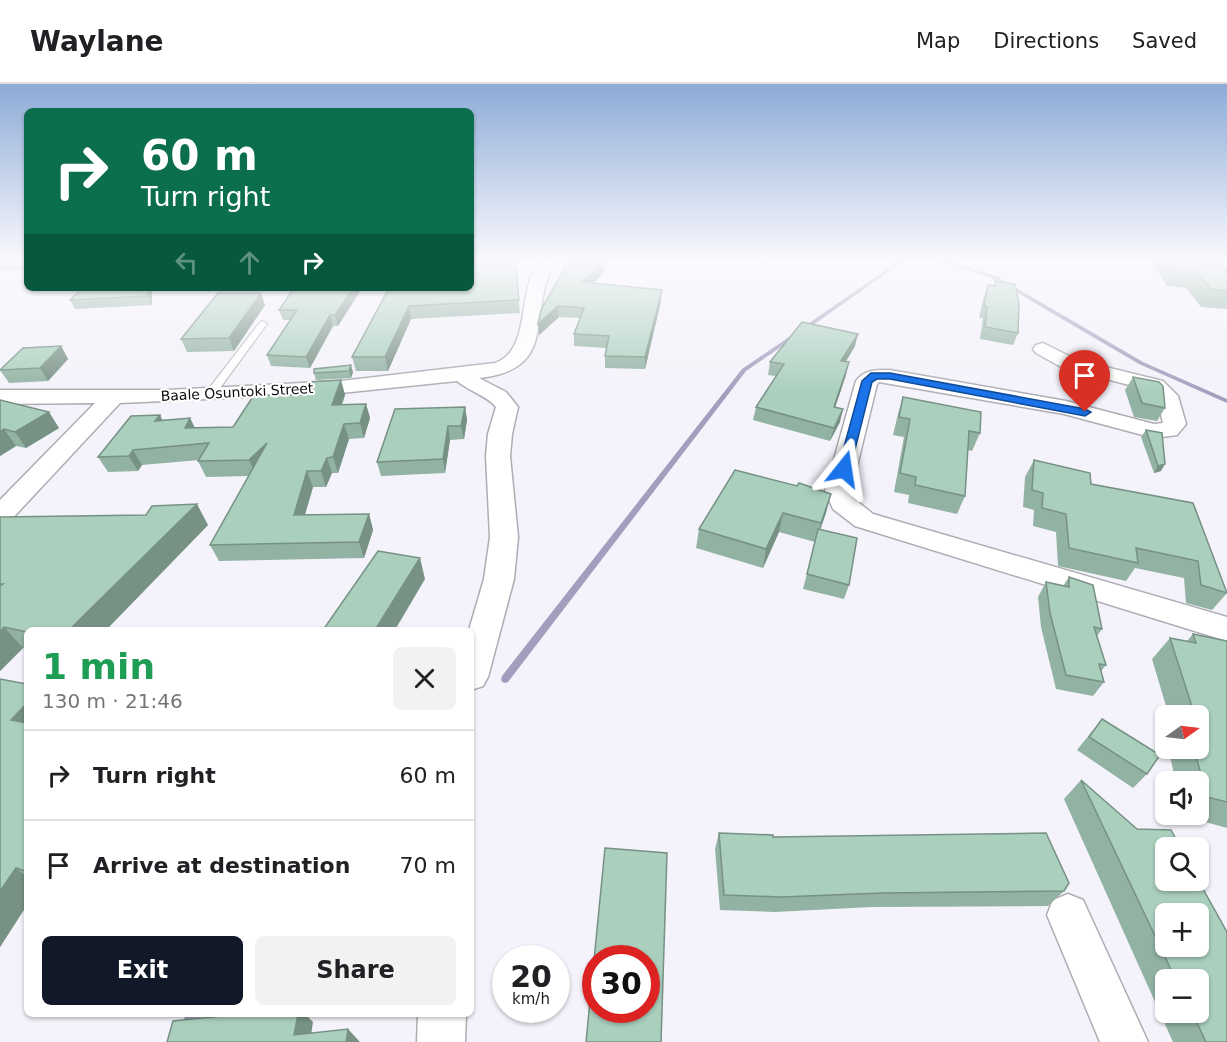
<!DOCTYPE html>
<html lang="en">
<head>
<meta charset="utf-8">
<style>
	body { margin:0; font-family:"DejaVu Sans",sans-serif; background:#f2f2f2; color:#202124; height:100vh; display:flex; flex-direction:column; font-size:22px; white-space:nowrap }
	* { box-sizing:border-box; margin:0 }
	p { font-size:20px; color:#757577 }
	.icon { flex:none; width:33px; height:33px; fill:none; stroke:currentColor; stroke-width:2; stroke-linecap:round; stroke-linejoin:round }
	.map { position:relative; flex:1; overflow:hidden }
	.sheet { position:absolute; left:24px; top:543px; width:450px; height:390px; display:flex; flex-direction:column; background:#fff; border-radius:9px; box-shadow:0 2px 4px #0004 }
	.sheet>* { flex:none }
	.hud { position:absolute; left:24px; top:24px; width:450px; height:183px; border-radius:9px; box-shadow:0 2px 4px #0004; background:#0b6e4f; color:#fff; overflow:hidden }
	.needle { width:39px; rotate:76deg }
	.controls { position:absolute; left:1155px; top:621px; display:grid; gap:12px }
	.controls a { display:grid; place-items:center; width:54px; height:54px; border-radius:9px; background:#fff; box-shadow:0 2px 4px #0004; font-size:30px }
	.speed { position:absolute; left:492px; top:861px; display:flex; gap:12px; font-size:30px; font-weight:700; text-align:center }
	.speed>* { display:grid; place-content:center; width:78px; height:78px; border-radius:50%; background:#fff; box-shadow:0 2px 4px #0004; line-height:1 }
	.speed small { font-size:15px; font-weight:400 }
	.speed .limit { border:9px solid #d22; background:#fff; color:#111 }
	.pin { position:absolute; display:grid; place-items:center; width:51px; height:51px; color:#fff; margin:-62px -26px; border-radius:50% 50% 50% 0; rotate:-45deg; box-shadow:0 0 6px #0007 }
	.pin .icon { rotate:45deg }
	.me { position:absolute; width:66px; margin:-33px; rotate:15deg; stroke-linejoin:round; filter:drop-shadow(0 0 4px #0008) }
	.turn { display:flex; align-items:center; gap:21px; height:126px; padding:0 18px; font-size:27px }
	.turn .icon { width:78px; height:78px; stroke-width:2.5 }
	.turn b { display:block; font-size:42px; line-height:51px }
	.lanes { display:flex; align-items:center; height:57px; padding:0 18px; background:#0003; justify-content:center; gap:30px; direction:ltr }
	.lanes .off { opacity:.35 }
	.round { display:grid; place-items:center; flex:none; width:63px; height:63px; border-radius:9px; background:#f2f2f2 }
	.summary { display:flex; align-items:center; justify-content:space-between; height:102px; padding:0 18px }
	h1 { font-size:36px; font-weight:700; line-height:45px; color:#1e9e55 }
	.primary-button { display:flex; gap:12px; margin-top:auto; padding:12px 18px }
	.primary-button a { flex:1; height:69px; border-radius:9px; background:#111827; color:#fff; font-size:24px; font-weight:700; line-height:69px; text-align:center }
	.primary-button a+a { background:#f2f2f2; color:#202124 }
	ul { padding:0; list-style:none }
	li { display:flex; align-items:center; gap:18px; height:90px; padding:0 18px; border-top:2px solid #e0e0e0 }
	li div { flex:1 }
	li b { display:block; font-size:22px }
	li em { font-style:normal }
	header { display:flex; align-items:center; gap:36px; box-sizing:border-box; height:84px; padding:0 30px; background:#fff; border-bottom:2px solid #e0e0e0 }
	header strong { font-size:28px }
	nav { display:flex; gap:33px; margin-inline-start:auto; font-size:21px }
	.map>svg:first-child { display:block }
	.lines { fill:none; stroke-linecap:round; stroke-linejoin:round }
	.stream { fill:#a49dbd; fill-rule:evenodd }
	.service-casing { stroke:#aeadb4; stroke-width:2 }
	.minor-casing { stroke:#aeadb4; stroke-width:3 }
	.service { fill:#fff; fill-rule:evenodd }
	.minor { fill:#fff; fill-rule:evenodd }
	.wall { fill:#92b2a3; fill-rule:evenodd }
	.shaded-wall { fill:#779184 }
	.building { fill:#aacfbd; stroke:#779184; stroke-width:1.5; fill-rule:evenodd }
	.route { fill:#1a73e8; stroke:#114b97; stroke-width:1.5 }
	.labels { text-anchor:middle; stroke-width:4.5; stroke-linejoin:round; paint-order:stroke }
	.far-street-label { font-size:14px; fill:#0c0c0e; stroke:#fff }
</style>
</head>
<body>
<header>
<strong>Waylane</strong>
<nav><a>Map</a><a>Directions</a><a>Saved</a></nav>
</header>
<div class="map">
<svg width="1227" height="958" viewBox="0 0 1227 958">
	<rect width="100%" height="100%" fill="#f4f2fa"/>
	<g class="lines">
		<g class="stream">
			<path d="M900,176H905L806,246H802V244Z"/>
			<path d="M935,176H942L996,192L1143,278L1227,315V319L1139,280L992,194Z"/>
			<path d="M792,251L797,252L746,287L508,598L505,599L502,598L501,595L502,592L742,285Z"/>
			<path d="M187,930H201C198,937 193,944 186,947L182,945L180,941Z"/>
		</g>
		<defs>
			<path id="service" d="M263,237L267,240L215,311H207V307L260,238Z"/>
			<g id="minor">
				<path d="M540,176H556C525,228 562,285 479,294L506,308L518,323L512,350L510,372L518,453L514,495L488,593L483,602L471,606V546H469L484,495L490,453L486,372L488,350L496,323C489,313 469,307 457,297L341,309L120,319L9,438L0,441V416L95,319L0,320V306H167L341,297L495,279C524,269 521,228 528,203C530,193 534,185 540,176Z"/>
				<path d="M1043,259L1077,276L1163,297L1178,312L1186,340L1177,351L1154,354L1064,330L879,298L877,300L851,407L854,415L873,430L1227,533V557L855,442L833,425L825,407L856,297C865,285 877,286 890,286L1066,317L1154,340L1163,339L1157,314L1149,306L1063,284L1036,269L1033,265L1036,261Z"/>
				<path d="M1068,810L1083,816L1148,958H1100L1047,831L1053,816Z"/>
				<path d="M418,930H466L465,958H417Z"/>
			</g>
		</defs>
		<use href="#service" class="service-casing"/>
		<use href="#minor" class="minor-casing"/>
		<use href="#service" class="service"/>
		<use href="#minor" class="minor"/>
	</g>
	<g class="wall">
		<path d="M0,176H27V186L0,187Z"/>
		<path d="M515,176L520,229L411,235L388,287H356L352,273L389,204Z"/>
		<path d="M1152,176H1218L1227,186V225L1201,223L1186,204L1167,202L1151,178Z"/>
		<path d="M604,188L593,199L661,217L645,285L605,284V272L607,264L574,262V250L580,234L559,233L539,251L541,226Z"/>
		<path d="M995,197L1018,249L1013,261L980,255L983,234H979L984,212L988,201L993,202Z"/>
		<path d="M294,204H362L338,242H333L310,284L271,282L267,271L290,236H283L279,226Z"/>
		<path d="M152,206V221L75,225L70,216Z"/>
		<path d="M265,221L234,267L187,268L181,255Z"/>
		<path d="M61,262L68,275L48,297L9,299L0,286Z"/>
		<path d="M855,262L846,278V291L835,323L840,338L830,357L753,336L756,323L776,292L768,291L770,278Z"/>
		<path d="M314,285L353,288L351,294L316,296L314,289Z"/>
		<path d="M1133,293L1165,324L1157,337L1134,333L1125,306Z"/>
		<path d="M341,296L345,311L342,321L366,320L370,334L364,354L349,355L338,389H332L326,403H313L305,431L369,430L373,446L364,474L219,477L210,461L249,392L206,393L198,377L199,376L142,381L138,387L108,388L98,373L160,331L162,336L190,334L195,344L233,343Z"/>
		<path d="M903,313L980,349L972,367L968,366L965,412L957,430L908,419L909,411L894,408L904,353L893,351L898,330Z"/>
		<path d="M0,316L59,344L26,364L16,362L0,372Z"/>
		<path d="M465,323L467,336L464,355L450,356L445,389L381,392L377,378Z"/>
		<path d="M1146,346L1161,387L1154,389L1141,353Z"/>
		<path d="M1034,376L1091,400L1193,419L1227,509L1212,526L1186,519L1184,494L1135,484L1126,497L1058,482L1056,448L1033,442L1034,426L1023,423L1025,393Z"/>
		<path d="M735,386L826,429L820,445L849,501L844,515L803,505L815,458L779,448L763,484L696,464L699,445Z"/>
		<path d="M0,433L208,441L106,546H27V565L23,564L0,587Z"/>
		<path d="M1069,493L1102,545L1097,552L1106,581L1101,587L1104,598L1093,612L1056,605L1041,543L1038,513L1046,498L1063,502Z"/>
		<path d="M1193,550L1227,557V744L1184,732V730H1198V698H1176L1168,664H1198V632H1169L1152,575L1170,554L1187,557Z"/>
		<path d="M0,595L27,600V821L0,863Z"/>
		<path d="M1102,635L1147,690L1133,704L1077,666Z"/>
		<path d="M1081,696L1137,745L1171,746L1181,764H1166V796H1198L1227,848V958H1173L1064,715ZM1166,830H1198V862H1166ZM1166,896H1198V928H1166Z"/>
		<path d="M719,749L773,753L1064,807L1048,822L872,823L775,828L720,826L715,765Z"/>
	</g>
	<g class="shaded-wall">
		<path d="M604,178V188L583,209V198Z"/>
		<path d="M148,204H151L152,206V221L148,212Z"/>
		<path d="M353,204H362L338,242L335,231Z"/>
		<path d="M662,206L661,217L645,285V273Z"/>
		<path d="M261,209L265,221L234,267L229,254Z"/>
		<path d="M409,222L411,235L388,287L385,273Z"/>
		<path d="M558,222L559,233L539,251L538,240Z"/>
		<path d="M330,231L333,242L310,284L306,273Z"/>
		<path d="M858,250L855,262L838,289L841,277Z"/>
		<path d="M61,262L68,275L48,297L40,284Z"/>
		<path d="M849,278L846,291L831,336L834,323Z"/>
		<path d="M351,281L353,288L351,294L349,287Z"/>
		<path d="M341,296L345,311L336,336L332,321Z"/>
		<path d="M366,320L370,334L364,354L360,339Z"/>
		<path d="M465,323L467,336L464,355L461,342Z"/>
		<path d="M843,325L840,338L830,357L834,344Z"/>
		<path d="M49,328L59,344L26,364L15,348Z"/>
		<path d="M160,331L167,346L155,337Z"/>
		<path d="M190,334L197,349L185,344Z"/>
		<path d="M344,340L349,355L338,389L333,373Z"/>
		<path d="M448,342L450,356L445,389L443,375Z"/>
		<path d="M4,345L16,362L0,372V348Z"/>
		<path d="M267,359L256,391L249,376Z"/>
		<path d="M133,366L142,381L138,387L129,372Z"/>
		<path d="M327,374L332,389L326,403L321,387Z"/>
		<path d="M1165,380L1161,387L1154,389L1158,382Z"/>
		<path d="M307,387L313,403L300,447L294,431Z"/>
		<path d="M831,410L826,429L816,458L821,439Z"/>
		<path d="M197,420L208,441L106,546H69Z"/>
		<path d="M783,429L779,448L763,484L766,465Z"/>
		<path d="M369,430L373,446L364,474L359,458Z"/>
		<path d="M420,474L425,495L395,546H375Z"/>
		<path d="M4,543L23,564L0,587V548Z"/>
		<path d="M27,619V651L11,636Z"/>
		<path d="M16,784L27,793V821L0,863V807Z"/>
		<path d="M298,930H305L313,938L310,958L294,951Z"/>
		<path d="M348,945L360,958H346Z"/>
	</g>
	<g class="building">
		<path d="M471,176H515L519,216L409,222L385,273H352L389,204H471Z"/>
		<path d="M569,176H596L604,178L583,198L662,206L645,273L605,272L609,252L574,250L584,224L558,222L538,240L541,226Z"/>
		<path d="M1170,176H1218L1227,186V207L1211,205L1196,187L1177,185Z"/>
		<path d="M995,197L1015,200L1019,220L1018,249L985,243L987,223L984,222L988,201L996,202Z"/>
		<path d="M82,204H148V212L70,216Z"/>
		<path d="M294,204H353L335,231H330L306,273L267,271L297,226H279Z"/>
		<path d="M218,209H261L229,254L181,255Z"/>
		<path d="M802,238L858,250L841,277L849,278L834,323L843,325L834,344L756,323L784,280L770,278Z"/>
		<path d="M61,262L40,284L0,286L23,264Z"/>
		<path d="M351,281L349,287L314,289V285Z"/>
		<path d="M1133,293L1159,298L1163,302L1165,324L1142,319Z"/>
		<path d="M341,296L332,321L366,320L360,339L344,340L333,373L327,374L321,387H307L294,431L369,430L359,458L210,461L267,359L249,376L198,377L209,359L133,366L129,372L98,373L131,332L160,331L155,337L190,334L185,344L233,343L254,311H306L308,298Z"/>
		<path d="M903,313L981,328L980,349L969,347L965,412L915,401L916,393L900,389L910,335L899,333Z"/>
		<path d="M0,316L49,328L15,348L4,345L0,348Z"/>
		<path d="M465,323L461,342H448L443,375L377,378L395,325Z"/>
		<path d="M1146,346L1162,349L1165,380L1158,382Z"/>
		<path d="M1034,376L1090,389L1091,400L1193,419L1227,509L1201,501L1198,477L1136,464L1138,479L1069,464L1066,430L1042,424L1043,409L1032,406Z"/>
		<path d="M735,386L797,402L799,399L831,410L821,439L783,429L766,465L699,445Z"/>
		<path d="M197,420L69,546H27V548L4,543L0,548V502L3,500H0V433L146,431L152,422Z"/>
		<path d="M818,445L857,454L849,501L807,490Z"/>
		<path d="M378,467L420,474L375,546H323Z"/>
		<path d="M1069,493L1093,501L1102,545L1094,543L1106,581L1099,580L1104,598L1066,591L1050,529L1046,498L1069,503Z"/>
		<path d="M1193,550L1227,557V718L1207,713L1194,664H1198V632H1195L1170,554L1196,559Z"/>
		<path d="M0,595L27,600V619L11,636L27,639V785L25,787L16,784L0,807Z"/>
		<path d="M1102,635L1160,671L1147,690L1089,653Z"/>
		<path d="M1081,696L1137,745L1171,746L1181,764H1166V796H1198L1227,848V958H1206L1192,928H1198V896H1176ZM1166,830H1198V862H1166Z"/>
		<path d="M719,749L773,751V753L1046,749L1069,799L1064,807L882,809L781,813L724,811Z"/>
		<path d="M605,764L667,769L661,958H586ZM596,874H646V926H596Z"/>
		<path d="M241,930H298L294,951L348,945L346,958H167L173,937Z"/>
	</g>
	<linearGradient id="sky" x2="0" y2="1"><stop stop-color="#8dabd7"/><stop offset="0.57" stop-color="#faf9fd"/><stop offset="1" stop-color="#faf9fd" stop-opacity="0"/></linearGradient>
	<rect width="1227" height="310" fill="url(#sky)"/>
	<path class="route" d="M871,289H890L1085,325L1091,328L1085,332L890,295H877L872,298L850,385L844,389L839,388L838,385L862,297Z"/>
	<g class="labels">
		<g class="far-street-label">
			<text transform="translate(237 308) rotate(-3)" y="5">Baale Osuntoki Street</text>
		</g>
	</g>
</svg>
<div class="controls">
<a><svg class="needle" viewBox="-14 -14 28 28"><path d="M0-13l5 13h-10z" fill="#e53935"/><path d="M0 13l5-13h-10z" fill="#757577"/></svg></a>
<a><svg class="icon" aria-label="sound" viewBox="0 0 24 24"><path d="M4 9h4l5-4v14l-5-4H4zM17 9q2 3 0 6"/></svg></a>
<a><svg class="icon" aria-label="search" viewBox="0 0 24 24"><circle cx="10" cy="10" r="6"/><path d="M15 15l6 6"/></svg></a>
<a>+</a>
<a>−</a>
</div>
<div class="speed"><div>20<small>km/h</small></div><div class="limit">30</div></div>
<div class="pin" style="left:1085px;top:328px;background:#d93025"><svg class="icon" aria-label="arrive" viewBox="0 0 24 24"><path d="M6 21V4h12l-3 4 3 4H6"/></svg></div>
<svg class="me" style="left:844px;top:385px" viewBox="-20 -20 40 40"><path d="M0-17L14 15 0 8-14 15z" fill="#1a73e8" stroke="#fff" stroke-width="4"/></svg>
<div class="hud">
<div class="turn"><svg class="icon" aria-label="right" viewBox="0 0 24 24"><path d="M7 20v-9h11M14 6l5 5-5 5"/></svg><div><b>60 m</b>Turn right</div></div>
<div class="lanes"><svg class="icon off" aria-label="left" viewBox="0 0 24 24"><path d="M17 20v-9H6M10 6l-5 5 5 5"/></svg><svg class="icon off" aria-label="ahead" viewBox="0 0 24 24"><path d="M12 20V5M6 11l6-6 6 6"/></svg><svg class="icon" aria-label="right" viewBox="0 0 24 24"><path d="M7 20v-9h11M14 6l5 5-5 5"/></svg></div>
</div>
<section class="sheet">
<div class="summary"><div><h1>1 min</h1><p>130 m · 21:46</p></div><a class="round"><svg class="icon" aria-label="close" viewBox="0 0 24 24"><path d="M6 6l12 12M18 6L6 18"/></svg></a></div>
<ul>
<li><svg class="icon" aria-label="right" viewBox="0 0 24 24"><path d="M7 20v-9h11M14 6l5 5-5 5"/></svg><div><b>Turn right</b></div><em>60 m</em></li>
<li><svg class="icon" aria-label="arrive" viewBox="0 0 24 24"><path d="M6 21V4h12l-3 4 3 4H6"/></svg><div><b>Arrive at destination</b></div><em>70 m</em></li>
</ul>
<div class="primary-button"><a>Exit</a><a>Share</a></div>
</section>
</div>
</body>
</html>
